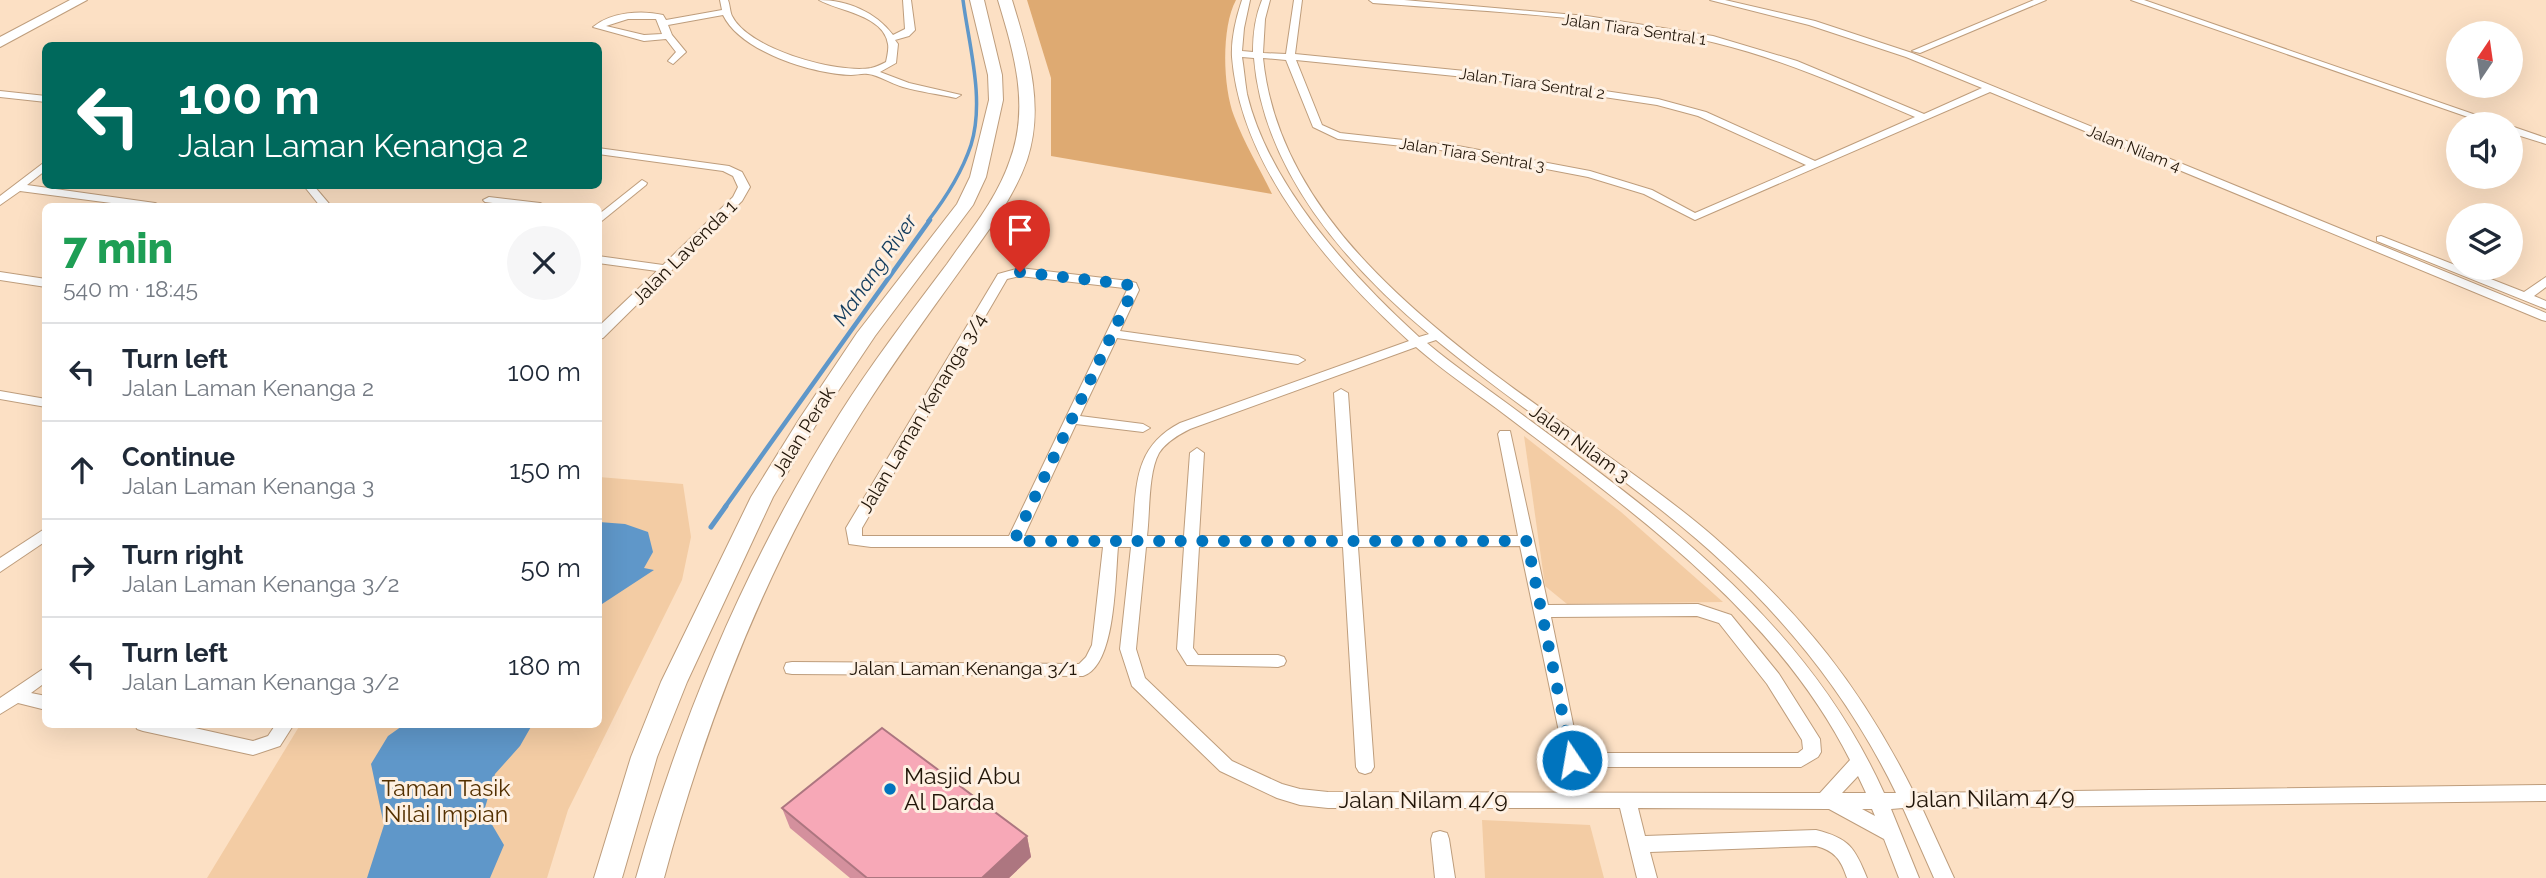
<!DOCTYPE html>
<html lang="en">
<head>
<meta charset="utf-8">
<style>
	body { margin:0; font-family:Raleway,sans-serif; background:#f6f6f7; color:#1f2937; height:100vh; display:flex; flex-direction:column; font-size:26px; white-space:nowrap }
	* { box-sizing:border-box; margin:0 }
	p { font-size:23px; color:#747a83 }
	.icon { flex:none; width:38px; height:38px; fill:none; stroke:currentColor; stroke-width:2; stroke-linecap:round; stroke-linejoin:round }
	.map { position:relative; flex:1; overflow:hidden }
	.drawer { position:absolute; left:42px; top:203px; width:560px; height:525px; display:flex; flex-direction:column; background:#fff; border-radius:10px; box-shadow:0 7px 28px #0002 }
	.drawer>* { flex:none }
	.banner { position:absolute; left:42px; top:42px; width:560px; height:147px; border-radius:10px; box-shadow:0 7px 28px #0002; background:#00695c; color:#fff; overflow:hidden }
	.needle { width:46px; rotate:13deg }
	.buttons { position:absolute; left:2446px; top:21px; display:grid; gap:14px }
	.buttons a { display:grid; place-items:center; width:77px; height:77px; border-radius:50%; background:#fff; box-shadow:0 7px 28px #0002; font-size:35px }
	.pin { position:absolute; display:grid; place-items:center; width:60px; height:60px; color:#fff; margin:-72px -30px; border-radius:50% 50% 50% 0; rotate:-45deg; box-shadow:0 0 7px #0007 }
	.pin .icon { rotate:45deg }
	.me { position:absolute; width:77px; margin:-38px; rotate:348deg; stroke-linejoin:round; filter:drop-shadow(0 0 5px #0008) }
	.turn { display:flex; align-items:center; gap:24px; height:147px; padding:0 21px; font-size:32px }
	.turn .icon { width:91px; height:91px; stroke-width:2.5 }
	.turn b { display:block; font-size:49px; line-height:60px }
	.round { display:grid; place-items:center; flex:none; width:74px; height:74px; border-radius:37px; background:#f6f6f7 }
	.head { display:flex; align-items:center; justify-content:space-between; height:119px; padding:0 21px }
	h1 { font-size:42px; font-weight:800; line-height:52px; color:#1e9e55 }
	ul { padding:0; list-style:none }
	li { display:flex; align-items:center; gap:21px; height:98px; padding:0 21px; border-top:2px solid #e0e1e3 }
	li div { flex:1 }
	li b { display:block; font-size:26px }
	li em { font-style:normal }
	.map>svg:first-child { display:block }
	.green { fill:#f3cca4 }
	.forest { fill:#deaa72 }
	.water { fill:#5f97c9 }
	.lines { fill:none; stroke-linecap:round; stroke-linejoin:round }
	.stream-far2 { stroke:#5f97c9; stroke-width:3.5 }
	.stream-far1 { stroke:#5f97c9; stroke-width:4.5 }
	.stream { stroke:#5f97c9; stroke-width:5 }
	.street-casing { stroke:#be9d7c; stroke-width:2 }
	.secondary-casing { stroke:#be9d7c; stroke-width:2 }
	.street { fill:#fff; fill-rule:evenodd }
	.secondary { fill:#fff; fill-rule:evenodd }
	.wall { fill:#d4909d }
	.shaded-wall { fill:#ad7680 }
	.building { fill:#f7a8b7; stroke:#ad7680; stroke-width:2 }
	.route { stroke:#0074be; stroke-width:12; stroke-dasharray:0 21.6 }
	.poi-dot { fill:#0074be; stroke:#fef0e2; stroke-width:2.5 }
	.labels { text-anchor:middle; stroke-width:6; stroke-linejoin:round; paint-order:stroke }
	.far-street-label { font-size:16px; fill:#221609; stroke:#fef0e2 }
	.street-label { font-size:19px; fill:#221609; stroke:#fef0e2 }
	.water-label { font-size:21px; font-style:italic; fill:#113b5d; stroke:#fef0e2 }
	.near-poi-label { font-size:23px; fill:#221609; stroke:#fef0e2; text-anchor:start }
	.near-park-label { font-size:23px; fill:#533001; stroke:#fef0e2 }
	.near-street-label { font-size:23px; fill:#221609; stroke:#fef0e2 }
</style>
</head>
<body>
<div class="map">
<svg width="2546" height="878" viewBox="0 0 2546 878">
	<rect width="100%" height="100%" fill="#fce0c4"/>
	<g class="green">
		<path d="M1524,436L1621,512L1723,602L1567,604L1545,586Z"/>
		<path d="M599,477L683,484L691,537L682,580L568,810L547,878H207L300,725L598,724Z"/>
		<path d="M1482,820L1590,825L1604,878H1485Z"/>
	</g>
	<path class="forest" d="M1027,0H1236C1221,28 1223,87 1234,116C1244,143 1260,169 1272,194L1051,156V78Z"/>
	<g class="water">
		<path d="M599,522L625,524L648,532L653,552L644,568L654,570L599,606Z"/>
		<path d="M405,724L532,725L520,746L495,774L484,811L504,845L490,878H367L384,825L371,764L388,736Z"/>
	</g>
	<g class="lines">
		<path class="stream-far2" d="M928,221C945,199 962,172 971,145C985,100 969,46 963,0"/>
		<path class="stream-far1" d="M725,507L930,220"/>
		<path class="stream" d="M711,527L726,506"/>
		<defs>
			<g id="street">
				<path d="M720,0H728C730,5 730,12 732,16C748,49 837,74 871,68C876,67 882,64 886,62C887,57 889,49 888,44C884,15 838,11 819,0C847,0 876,12 893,35L905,29L903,0H911L915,30L909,36L895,40L898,44L896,63L880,72L909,83L961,95L956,98C938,94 920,92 903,87C891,84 879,75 868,74C862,73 857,75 851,75C813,74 741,52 723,15L668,25L672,35L686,52L673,64L668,61L676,52L666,39L644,41L593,27C611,12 642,10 663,15L666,20L722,10ZM628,19H656L662,34L644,35L606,26Z"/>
				<path d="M1242,0H1250L1244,28L1242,51L1253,52C1253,34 1255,17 1262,0H1270L1265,19L1263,53L1286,54L1294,0H1302L1295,54L1485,73L1658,99L1706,112L1815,161L1915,117C1850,89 1785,60 1716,43C1605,15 1487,12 1373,3L1369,0H1404L1587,16L1713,36L1797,61L1924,114L1982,88L1906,57L1809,25L1710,0H1725L1815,21L1912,53L2546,313V321L2542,320L1990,92L1695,220L1644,194L1588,177L1458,152L1338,139L1313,127L1286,60L1263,58C1285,279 1564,407 1714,537C1803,615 1861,687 1914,793L2546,785V801L1922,808L1954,878H1934L1903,808L1891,809L1919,878H1899L1884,839L1829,809L1638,808L1645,836L1816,830C1849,838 1855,848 1867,878H1847C1841,860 1835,851 1816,846L1650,852L1657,878H1637L1620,808H1328L1300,805L1277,798L1220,771L1132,686L1120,649L1131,547H1118C1115,578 1116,666 1083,676L792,674L786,673L784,668L786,663L792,662L1079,664L1086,657L1092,645L1103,547H871L849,544L846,528L998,274L1020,268L1129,281L1136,283L1139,290L1120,331L1298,356L1305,360L1298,364L1117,338L1080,416L1143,424L1150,428L1143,432L1076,424L1024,536H1132C1137,488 1132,448 1180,423L1409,341C1330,269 1241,168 1232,57C1231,39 1236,18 1242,0ZM1242,57L1254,58C1263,170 1346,265 1429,334L1419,337C1352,276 1269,186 1247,94C1245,82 1244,69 1242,57ZM1296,60L1485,79L1657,105L1698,116L1806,165L1695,213L1652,190L1590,171L1458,146L1340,133L1322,125ZM1020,276L1124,288L1127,290L1009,536H862V528L1007,279ZM1436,340C1510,401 1590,453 1665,513C1763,591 1841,680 1896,793H1884C1806,620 1660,517 1512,407C1484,386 1454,366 1427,343ZM1416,347C1441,369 1469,388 1496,408C1627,508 1774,609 1850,760L1820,793L1328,792L1300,789L1282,784L1232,761L1145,678L1136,649L1146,547H1184L1177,649L1187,665L1278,667L1284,665L1286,661L1284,657L1278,655H1198L1193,648L1199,547H1343L1356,767L1359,772L1365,774L1371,772L1374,767L1358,547L1520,546L1566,765L1572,767H1801L1818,757L1821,752L1820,739L1779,674L1731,615L1698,604L1548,605L1510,431H1500L1498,434L1518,536H1358L1348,393L1341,389L1334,393L1343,536H1199L1204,453L1197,448L1190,453L1184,536H1147C1150,513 1148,473 1159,453C1166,442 1178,435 1190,429ZM1697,616L1719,623L1767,684L1802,740L1803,749L1798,753H1579L1551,617ZM1858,776L1866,793H1842ZM1862,809H1872L1875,816Z"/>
				<path d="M2034,0H2046L1920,53L1912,51Z"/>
				<path d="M2131,0H2144L2502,124H2488Z"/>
				<path d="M0,91L46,96V102L0,97Z"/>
				<path d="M2511,126L2546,138V144L2511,133Z"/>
				<path d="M598,148L729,166L742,172L750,187L742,201L603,338L598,339V327L657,271L598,263V256L663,265L733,197L738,187L733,176L723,171L598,154Z"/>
				<path d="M46,161V170L27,185L155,203L161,206H134L20,191L0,205V196Z"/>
				<path d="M642,180L647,183L646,185L598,224V215Z"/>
				<path d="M304,186H314L331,206H320Z"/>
				<path d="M489,197L540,203L546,206H516L485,202L483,200Z"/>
				<path d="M2381,236L2524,292L2546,277V287L2534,296L2546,301V309L2377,241V237Z"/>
				<path d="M0,272L46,279V287L0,280Z"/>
				<path d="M0,391L46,399V407L0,399Z"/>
				<path d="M46,528V541L0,572V558Z"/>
				<path d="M46,667V682L31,693L46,696V710L18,703L0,714V698Z"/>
				<path d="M135,724H177L253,741L268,736L276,724H294L280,746L253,755L143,731L137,729Z"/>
				<path d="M1440,831L1447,833L1449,839L1455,878H1435L1431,839L1433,833Z"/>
			</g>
			<g id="secondary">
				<path d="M70,0H87L0,47V37Z"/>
				<path d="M970,0H984L1002,75L1003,100L986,177L973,205L875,336L820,418L773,497L687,682L657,757L622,878H594L631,757L661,682L751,497L800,418L857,333L957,204L970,177L989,100L988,75Z"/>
				<path d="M998,0H1012C1028,53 1045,105 1027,160C1013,200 985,235 961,269C927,316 893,363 862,412C770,556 708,714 664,878H636C682,714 748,559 839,415C872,363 910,313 947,264C970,231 997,199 1010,160C1030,106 1014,53 998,0Z"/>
			</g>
		</defs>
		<use href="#street" class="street-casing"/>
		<use href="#secondary" class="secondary-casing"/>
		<use href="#street" class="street"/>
		<use href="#secondary" class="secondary"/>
	</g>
	<path class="wall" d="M782,808L1027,836L1031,857L1009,878H850L790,828Z"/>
	<path class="shaded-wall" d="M1027,836L1031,857L1009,878H982Z"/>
	<path class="building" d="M882,728L1027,836L982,878H867L782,808Z"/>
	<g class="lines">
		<path class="route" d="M1020,272L1125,284L1132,286L1133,290L1014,541H1527L1572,760"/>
	</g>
	<circle class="poi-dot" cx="890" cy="789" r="7"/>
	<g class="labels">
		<g class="far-street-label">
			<text transform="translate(1634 29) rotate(8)" y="6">Jalan Tiara Sentral 1</text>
			<text transform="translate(1532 83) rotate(8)" y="6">Jalan Tiara Sentral 2</text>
			<text transform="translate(2134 148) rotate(22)" y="6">Jalan Nilam 4</text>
			<text transform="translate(1472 154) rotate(9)" y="6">Jalan Tiara Sentral 3</text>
		</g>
		<g class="street-label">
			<text transform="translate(684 252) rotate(-45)" y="7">Jalan Lavenda 1</text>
			<text transform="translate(922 413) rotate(-59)" y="7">Jalan Laman Kenanga 3/4</text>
			<text transform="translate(803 431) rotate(-58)" y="7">Jalan Perak</text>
			<text transform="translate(1580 443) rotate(36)" y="7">Jalan Nilam 3</text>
			<text x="963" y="675">Jalan Laman Kenanga 3/1</text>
		</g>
		<g class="water-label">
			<text transform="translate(875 270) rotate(-55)" y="7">Mahang River</text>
		</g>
		<g class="near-poi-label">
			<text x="904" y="784">Masjid Abu<tspan x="904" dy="26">Al Darda</tspan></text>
		</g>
		<g class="near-park-label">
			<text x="446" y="796">Taman Tasik<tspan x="446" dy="26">Nilai Impian</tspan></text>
		</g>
		<g class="near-street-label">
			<text transform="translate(1990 798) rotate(-1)" y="8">Jalan Nilam 4/9</text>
			<text x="1423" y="808">Jalan Nilam 4/9</text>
		</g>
	</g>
</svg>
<div class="buttons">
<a><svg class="needle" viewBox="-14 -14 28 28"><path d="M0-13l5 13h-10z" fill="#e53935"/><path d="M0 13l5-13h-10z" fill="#747a83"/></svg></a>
<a><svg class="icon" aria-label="sound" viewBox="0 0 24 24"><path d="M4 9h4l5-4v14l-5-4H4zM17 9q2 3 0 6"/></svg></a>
<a><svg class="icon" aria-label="layers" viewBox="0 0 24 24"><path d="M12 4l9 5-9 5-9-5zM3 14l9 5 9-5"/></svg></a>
</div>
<div class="pin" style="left:1020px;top:272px;background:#d93025"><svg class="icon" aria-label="arrive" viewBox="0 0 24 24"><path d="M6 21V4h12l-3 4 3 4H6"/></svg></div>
<svg class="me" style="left:1572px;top:760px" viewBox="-20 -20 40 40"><circle r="17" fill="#0074be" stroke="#fff" stroke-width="3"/><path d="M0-11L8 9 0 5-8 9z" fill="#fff"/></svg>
<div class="banner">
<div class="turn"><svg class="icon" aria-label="left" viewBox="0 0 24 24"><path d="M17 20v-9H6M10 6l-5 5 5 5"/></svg><div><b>100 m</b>Jalan Laman Kenanga 2</div></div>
</div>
<section class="drawer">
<div class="head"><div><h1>7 min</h1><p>540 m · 18:45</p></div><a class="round"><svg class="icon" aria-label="close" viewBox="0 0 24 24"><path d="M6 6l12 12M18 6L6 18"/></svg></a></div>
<ul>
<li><svg class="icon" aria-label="left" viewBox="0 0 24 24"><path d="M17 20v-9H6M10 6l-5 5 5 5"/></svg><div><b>Turn left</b><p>Jalan Laman Kenanga 2</p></div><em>100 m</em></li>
<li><svg class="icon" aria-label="ahead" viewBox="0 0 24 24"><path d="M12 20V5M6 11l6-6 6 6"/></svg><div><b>Continue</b><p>Jalan Laman Kenanga 3</p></div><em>150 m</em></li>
<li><svg class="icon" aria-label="right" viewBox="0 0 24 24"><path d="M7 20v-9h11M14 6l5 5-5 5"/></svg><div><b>Turn right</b><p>Jalan Laman Kenanga 3/2</p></div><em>50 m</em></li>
<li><svg class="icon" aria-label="left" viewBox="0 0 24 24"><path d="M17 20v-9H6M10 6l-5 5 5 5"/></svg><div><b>Turn left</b><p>Jalan Laman Kenanga 3/2</p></div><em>180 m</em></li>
</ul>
</section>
</div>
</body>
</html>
